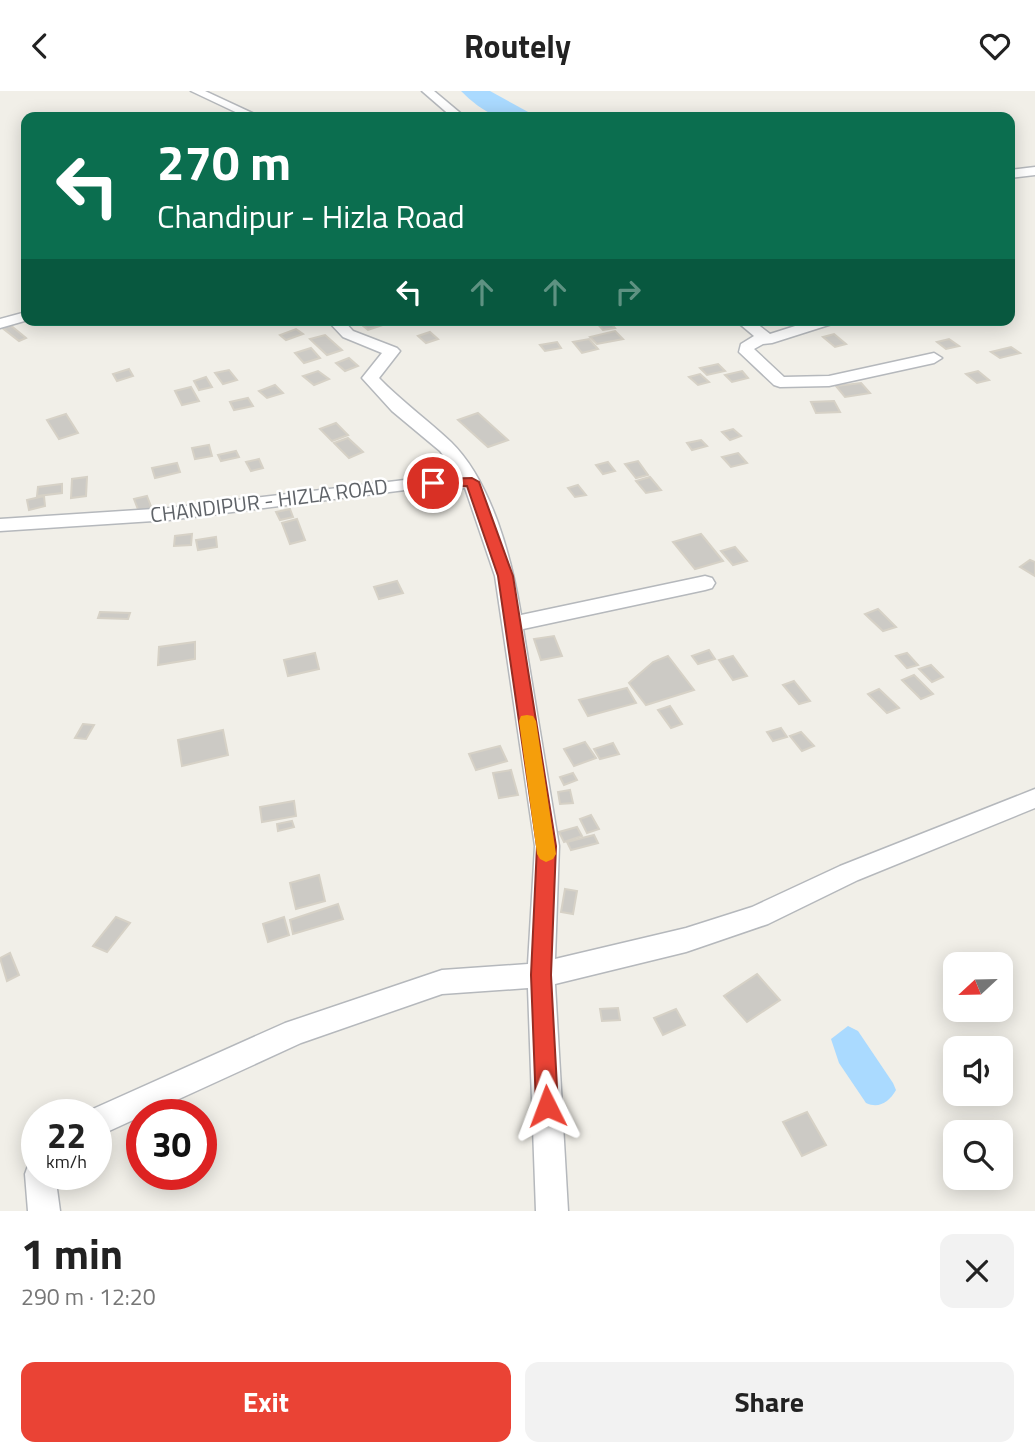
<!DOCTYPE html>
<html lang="en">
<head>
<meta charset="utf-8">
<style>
	body { margin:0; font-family:"Titillium Web",sans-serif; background:#f2f2f2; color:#222; height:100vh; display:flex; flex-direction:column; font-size:26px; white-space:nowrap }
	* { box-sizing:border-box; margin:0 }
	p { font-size:23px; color:#767676 }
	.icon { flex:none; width:38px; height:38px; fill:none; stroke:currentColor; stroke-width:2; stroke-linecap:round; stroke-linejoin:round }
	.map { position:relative; height:1120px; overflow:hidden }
	.details { display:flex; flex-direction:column; background:#fff; flex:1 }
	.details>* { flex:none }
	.guide { position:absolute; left:21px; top:21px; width:994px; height:214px; border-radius:14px; box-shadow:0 4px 18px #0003; background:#0b6e4f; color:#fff; overflow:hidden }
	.needle { width:46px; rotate:248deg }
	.fabs { position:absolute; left:943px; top:861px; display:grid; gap:14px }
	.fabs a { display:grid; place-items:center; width:70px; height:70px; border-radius:14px; background:#fff; box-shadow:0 4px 18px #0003; font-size:35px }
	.speed { position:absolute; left:21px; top:1008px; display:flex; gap:14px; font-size:35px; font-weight:700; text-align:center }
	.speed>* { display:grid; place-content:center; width:91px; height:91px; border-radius:50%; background:#fff; box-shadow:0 4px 18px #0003; line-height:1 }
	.speed small { font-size:18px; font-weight:400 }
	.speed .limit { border:10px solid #d22; background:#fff; color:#111 }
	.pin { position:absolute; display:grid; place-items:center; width:60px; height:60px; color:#fff; margin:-30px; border:4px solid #fff; border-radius:50%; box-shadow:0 2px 7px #0007 }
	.me { position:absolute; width:77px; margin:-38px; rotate:357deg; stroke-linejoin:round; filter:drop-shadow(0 0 5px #0008) }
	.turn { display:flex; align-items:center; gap:24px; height:147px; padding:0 21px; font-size:32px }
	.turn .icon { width:91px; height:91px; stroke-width:2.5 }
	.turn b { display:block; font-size:49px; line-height:60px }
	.lanes { display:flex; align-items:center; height:66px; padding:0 21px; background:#0003; justify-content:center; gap:35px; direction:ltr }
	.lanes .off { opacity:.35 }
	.round { display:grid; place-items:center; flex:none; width:74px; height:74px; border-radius:14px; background:#f2f2f2 }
	.head { display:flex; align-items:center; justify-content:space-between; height:119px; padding:0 21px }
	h1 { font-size:42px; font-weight:700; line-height:52px }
	.primary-button { display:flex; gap:14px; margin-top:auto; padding:14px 21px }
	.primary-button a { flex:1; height:80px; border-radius:14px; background:#ea4335; color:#fff; font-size:28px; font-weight:700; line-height:80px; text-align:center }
	.primary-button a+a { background:#f2f2f2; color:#222 }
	header { display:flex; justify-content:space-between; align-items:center; height:91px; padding:0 21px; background:#fff; font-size:32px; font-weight:700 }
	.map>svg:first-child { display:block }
	.water { fill:#aadaff }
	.building { fill:#cccac5; stroke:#d6d1c6; stroke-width:2 }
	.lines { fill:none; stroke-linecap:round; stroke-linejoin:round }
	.street-casing { stroke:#b5b8bc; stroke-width:3 }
	.street { fill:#fff; fill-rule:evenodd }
	.route { fill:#ea4335; stroke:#982c22; stroke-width:2 }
	.slow { fill:#f59e0b }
	.labels { text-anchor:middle; stroke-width:5; stroke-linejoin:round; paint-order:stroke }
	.street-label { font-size:21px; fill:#5f6368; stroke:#fff }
</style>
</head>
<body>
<header><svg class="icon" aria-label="back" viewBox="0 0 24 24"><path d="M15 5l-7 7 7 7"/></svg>Routely<svg class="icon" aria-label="heart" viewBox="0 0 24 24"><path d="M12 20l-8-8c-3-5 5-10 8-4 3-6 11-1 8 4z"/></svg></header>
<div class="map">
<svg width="1035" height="1120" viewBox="0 0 1035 1120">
	<rect width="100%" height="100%" fill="#f1efe8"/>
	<g class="water">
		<path d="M461,0H490L530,22C505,38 478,17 461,0Z"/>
		<path d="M848,935L858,940L893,992L896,999C889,1011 879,1018 866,1012L839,972L831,948Z"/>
	</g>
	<g class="building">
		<path d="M356,229H376L383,234L368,239Z"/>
		<path d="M594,229H608L615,237L603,239Z"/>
		<path d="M9,233L26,247L19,250L1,236Z"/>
		<path d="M296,238L303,243L286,249L280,244Z"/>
		<path d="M615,240L623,248L597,253L590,246Z"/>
		<path d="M430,241L438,248L426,252L418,245Z"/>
		<path d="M834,243L846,253L835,256L823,246Z"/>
		<path d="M325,244L342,259L327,264L310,248Z"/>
		<path d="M589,248L598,258L582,262L573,251Z"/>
		<path d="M949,248L959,255L946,258L937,251Z"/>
		<path d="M557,251L561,257L545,260L540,254Z"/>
		<path d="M1011,256L1020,262L1000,267L991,261Z"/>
		<path d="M311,257L320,267L304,272L295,262Z"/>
		<path d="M349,267L358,275L345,280L336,272Z"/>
		<path d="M718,273L725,280L707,284L700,277Z"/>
		<path d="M129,278L133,285L117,290L113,283Z"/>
		<path d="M229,279L237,289L223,293L215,282Z"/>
		<path d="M318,280L329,288L314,294L303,285Z"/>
		<path d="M742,280L748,287L732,291L725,284Z"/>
		<path d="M978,280L989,289L977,292L966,283Z"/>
		<path d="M700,283L709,291L698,294L689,286Z"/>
		<path d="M206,286L212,296L199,299L194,290Z"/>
		<path d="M861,292L870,302L845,306L836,295Z"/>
		<path d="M275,294L283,302L267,307L259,300Z"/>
		<path d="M191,296L199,310L182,314L175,300Z"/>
		<path d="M248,307L253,315L234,319L230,311Z"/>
		<path d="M834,310L840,321L816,322L811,311Z"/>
		<path d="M478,322L508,349L488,356L458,329Z"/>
		<path d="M66,323L78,342L59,348L47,329Z"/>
		<path d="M336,332L348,344L332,350L320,338Z"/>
		<path d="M733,338L741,345L730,349L722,341Z"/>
		<path d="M348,347L363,361L349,367L334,352Z"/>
		<path d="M701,349L707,355L692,359L687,352Z"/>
		<path d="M209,354L212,365L195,368L192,357Z"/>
		<path d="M236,360L239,366L221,370L218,364Z"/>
		<path d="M738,362L747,372L731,376L722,366Z"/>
		<path d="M259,368L263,377L251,380L246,371Z"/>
		<path d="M638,370L648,384L636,387L625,373Z"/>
		<path d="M608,371L615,380L603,383L596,374Z"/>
		<path d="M177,372L180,381L155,387L152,377Z"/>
		<path d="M87,386L86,405L71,407L72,388Z"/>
		<path d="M650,386L661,399L646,402L636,390Z"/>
		<path d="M62,393V402L37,405L38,396Z"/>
		<path d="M578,394L586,404L575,406L568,397Z"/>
		<path d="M44,405L45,415L29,419L27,409Z"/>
		<path d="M147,405L152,418L139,421L134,408Z"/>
		<path d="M290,418L293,426L280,429L276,421Z"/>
		<path d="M297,428L305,449L290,453L282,432Z"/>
		<path d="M192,443L191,454L174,455L175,445Z"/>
		<path d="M701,443L723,470L695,478L673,451Z"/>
		<path d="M216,446L217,456L198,459L196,449Z"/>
		<path d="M735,456L747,470L733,474L721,460Z"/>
		<path d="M1030,469L1035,471V485L1020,476Z"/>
		<path d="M397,490L403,502L379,508L374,496Z"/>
		<path d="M878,518L896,536L883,540L865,523Z"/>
		<path d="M100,521L130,522L128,528L98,527Z"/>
		<path d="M554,545L562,565L541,569L534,548Z"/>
		<path d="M195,551V568L158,574L159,556Z"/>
		<path d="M709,559L715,568L698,573L692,565Z"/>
		<path d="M315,562L319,578L288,585L284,569Z"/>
		<path d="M907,562L918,574L907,577L896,565Z"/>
		<path d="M668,565L694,599L646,614L629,592L653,571Z"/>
		<path d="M733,565L747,585L733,589L719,569Z"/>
		<path d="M931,574L943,586L932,591L919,578Z"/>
		<path d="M914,584L933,603L921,608L902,589Z"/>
		<path d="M794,590L810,610L799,613L783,594Z"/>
		<path d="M627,597L636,612L588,625L579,609Z"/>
		<path d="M879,598L899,617L887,622L868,603Z"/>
		<path d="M670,615L682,633L671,637L658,619Z"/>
		<path d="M83,633L94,634L86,648L75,647Z"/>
		<path d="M781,637L787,646L773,650L767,641Z"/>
		<path d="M223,639L228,664L182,675L178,649Z"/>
		<path d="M801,641L814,655L802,660L790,645Z"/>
		<path d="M585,651L596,667L574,675L564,658Z"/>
		<path d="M613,652L619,663L600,668L594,658Z"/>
		<path d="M500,655L507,670L476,679L469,663Z"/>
		<path d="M511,679L518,704L499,707L493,682Z"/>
		<path d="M573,682L577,689L564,694L560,686Z"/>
		<path d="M570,699L573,712L560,713L558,701Z"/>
		<path d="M294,710L296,725L262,731L260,716Z"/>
		<path d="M591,724L599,738L587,742L580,728Z"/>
		<path d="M292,730L294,736L278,740L277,733Z"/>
		<path d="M577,736L582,745L564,751L559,741Z"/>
		<path d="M594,744L598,752L571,759L567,751Z"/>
		<path d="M319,784L325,810L296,818L290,792Z"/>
		<path d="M565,798L577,800L573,823L561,821Z"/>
		<path d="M338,813L343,828L293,843L290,829Z"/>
		<path d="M116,826L130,832L107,861L93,855Z"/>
		<path d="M284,826L289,844L268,851L263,833Z"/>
		<path d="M10,862L19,884L7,890L0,867Z"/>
		<path d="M757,883L780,909L747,931L724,905Z"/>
		<path d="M618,917L620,929L602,930L600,918Z"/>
		<path d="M676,918L685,934L663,944L654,927Z"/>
		<path d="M807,1021L826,1054L802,1065L783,1031Z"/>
	</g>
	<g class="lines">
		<defs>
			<g id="street">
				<path d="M191,0H205L261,26H246Z"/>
				<path d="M422,0H434L465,26H452Z"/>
				<path d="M1035,76V84L1010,87V79Z"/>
				<path d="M26,221L28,229L0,237V228Z"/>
				<path d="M327,229H343L353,240L397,257L400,260L379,287C401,310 428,329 451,351C492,391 512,469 521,524L705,485L712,487L715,492L712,497L705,499L523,538L559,755L555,868L686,837L752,816L840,775L1035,698V717L858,789L768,833L686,861L555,893L568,1120H536L528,897L442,903L301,952L96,1046V1024H84L86,1021L285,932L442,879L528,873L535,755L495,485L465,397L413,398L169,429L0,440V428L169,417L413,388L459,386L440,360L392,320L362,287L382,262L343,246Z"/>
				<path d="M735,229H752L770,243L814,229H837L835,232L772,252L763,253L754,258L784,286L829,285L934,262L942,267L934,272L829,295L780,296L774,294L739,261L741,253L754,245Z"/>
				<path d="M37,1069V1083H55L60,1120H28L25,1083L29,1072Z"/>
			</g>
		</defs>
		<use href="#street" class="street-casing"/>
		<use href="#street" class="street"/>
	</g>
	<path class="route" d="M472,387L479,391L513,485L556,755L551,884L558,1015L555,1023L547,1026L539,1023L536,1015L531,884L537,755L498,485L467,395L433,396L426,392L433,388Z"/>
	<path class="slow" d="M527,624L533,625L536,630L556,763L553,768L546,771L540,768L537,763L519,630L521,625Z"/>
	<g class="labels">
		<g class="street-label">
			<text transform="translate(269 410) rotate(-7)" y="7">CHANDIPUR - HIZLA ROAD</text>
		</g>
	</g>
</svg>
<div class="fabs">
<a><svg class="needle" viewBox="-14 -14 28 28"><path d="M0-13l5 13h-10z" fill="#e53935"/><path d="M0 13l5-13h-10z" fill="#767676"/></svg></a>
<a><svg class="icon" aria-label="sound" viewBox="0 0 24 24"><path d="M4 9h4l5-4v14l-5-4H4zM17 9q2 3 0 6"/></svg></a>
<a><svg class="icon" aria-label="search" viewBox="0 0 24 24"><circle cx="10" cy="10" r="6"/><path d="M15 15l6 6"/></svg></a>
</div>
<div class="speed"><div>22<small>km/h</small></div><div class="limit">30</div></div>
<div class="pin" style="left:433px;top:392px;background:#d93025"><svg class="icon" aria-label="arrive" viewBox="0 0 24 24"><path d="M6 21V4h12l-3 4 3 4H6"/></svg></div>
<svg class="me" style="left:547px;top:1015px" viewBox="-20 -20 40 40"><path d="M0-17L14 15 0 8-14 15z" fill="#ea4335" stroke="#fff" stroke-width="4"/></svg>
<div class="guide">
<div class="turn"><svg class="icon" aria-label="left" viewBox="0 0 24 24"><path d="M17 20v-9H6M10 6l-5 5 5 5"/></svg><div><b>270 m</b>Chandipur - Hizla Road</div></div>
<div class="lanes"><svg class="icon" aria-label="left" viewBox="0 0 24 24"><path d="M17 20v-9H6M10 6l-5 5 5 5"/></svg><svg class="icon off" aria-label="ahead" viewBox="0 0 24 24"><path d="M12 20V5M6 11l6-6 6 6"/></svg><svg class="icon off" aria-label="ahead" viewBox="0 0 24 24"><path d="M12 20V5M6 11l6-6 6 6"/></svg><svg class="icon off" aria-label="right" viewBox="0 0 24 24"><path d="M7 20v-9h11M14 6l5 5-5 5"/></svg></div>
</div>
</div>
<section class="details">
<div class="head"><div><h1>1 min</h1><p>290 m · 12:20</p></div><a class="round"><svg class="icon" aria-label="close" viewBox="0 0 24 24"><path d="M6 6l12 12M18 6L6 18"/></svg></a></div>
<div class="primary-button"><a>Exit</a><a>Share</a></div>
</section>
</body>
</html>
